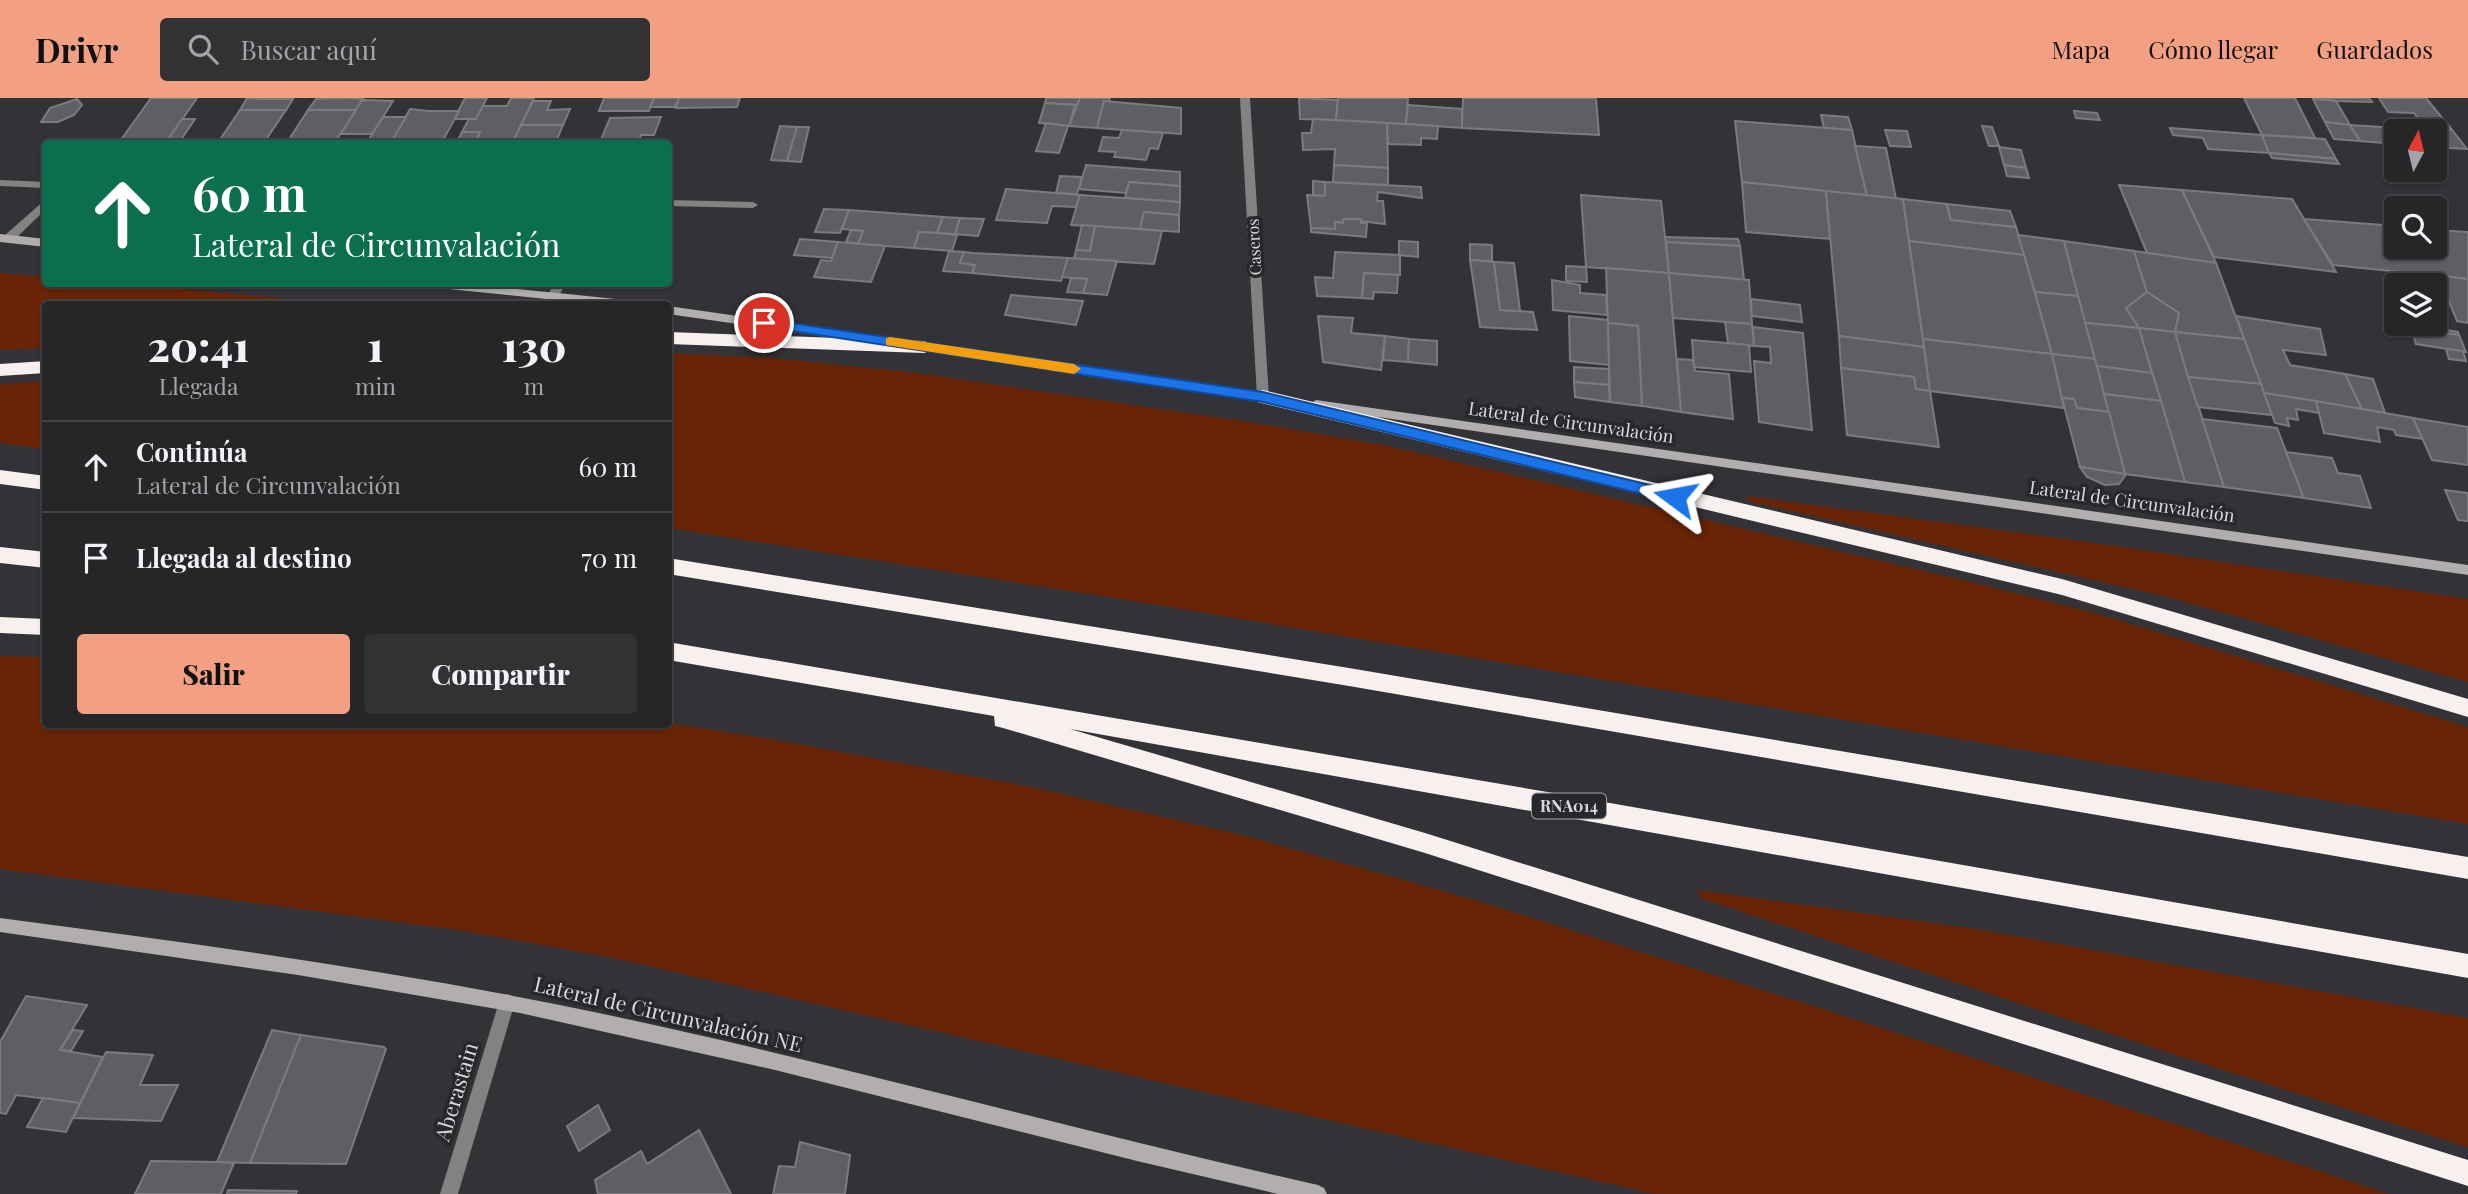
<!DOCTYPE html>
<html lang="es">
<head>
<meta charset="utf-8">
<style>
	body { margin:0; font-family:"Playfair Display",serif; background:#323235; color:#f1f3f6; height:100vh; display:flex; flex-direction:column; font-size:26px; white-space:nowrap }
	* { box-sizing:border-box; margin:0 }
	p { font-size:23px; color:#a4a5a8 }
	.icon { flex:none; width:38px; height:38px; fill:none; stroke:currentColor; stroke-width:2; stroke-linecap:round; stroke-linejoin:round }
	.map { position:relative; flex:1; overflow:hidden }
	.drawer { position:absolute; left:42px; top:203px; width:630px; height:427px; display:flex; flex-direction:column; background:#262629; border-radius:7px; box-shadow:0 2px 5px #0004,0 0 0 2px #424346 }
	.drawer>* { flex:none }
	.top-card { position:absolute; left:42px; top:42px; width:630px; height:147px; border-radius:7px; box-shadow:0 2px 5px #0004,0 0 0 2px #424346; background:#0b6e4f; color:#fff; overflow:hidden }
	.needle { width:46px; rotate:7deg }
	.tools { position:absolute; left:2384px; top:21px; display:grid; gap:14px }
	.tools a { display:grid; place-items:center; width:63px; height:63px; border-radius:7px; background:#262629; box-shadow:0 2px 5px #0004,0 0 0 2px #424346; font-size:35px }
	.pin { position:absolute; display:grid; place-items:center; width:60px; height:60px; color:#fff; margin:-30px; border:4px solid #fff; border-radius:50%; box-shadow:0 2px 7px #0007 }
	.me { position:absolute; width:77px; margin:-38px; rotate:283deg; stroke-linejoin:round; filter:drop-shadow(0 0 5px #0008) }
	.turn { display:flex; align-items:center; gap:24px; height:147px; padding:0 35px; font-size:32px }
	.turn .icon { width:91px; height:91px; stroke-width:2.5 }
	.turn b { display:block; font-size:49px; line-height:60px }
	.eta { display:flex; justify-content:space-evenly; align-items:center; height:119px; text-align:center }
	.eta b { font-size:42px; font-weight:800; line-height:49px }
	.primary-button { display:flex; gap:14px; margin-top:auto; padding:14px 35px }
	.primary-button a { flex:1; height:80px; border-radius:7px; background:#f2a081; color:#111; font-size:28px; font-weight:800; line-height:80px; text-align:center }
	.primary-button a+a { background:#323235; color:#f1f3f6 }
	ul { padding:0; list-style:none }
	li { display:flex; align-items:center; gap:21px; height:91px; padding:0 35px; border-top:2px solid #424346 }
	li div { flex:1 }
	li b { display:block; font-size:26px }
	li em { font-style:normal }
	header { display:flex; align-items:center; gap:42px; box-sizing:border-box; height:98px; padding:0 35px; background:#f2a081; color:#111 }
	header strong { font-size:33px }
	nav { display:flex; gap:38px; margin-inline-start:auto; font-size:24px }
	.search { width:490px; height:63px; background:#323235; display:flex; align-items:center; gap:18px; box-sizing:border-box; padding:0 24px; border-radius:7px; color:#a4a5a8; font-size:26px }
	.map>svg:first-child { display:block }
	.green { fill:#692405 }
	.building { fill:#5e5f64; stroke:#7a7a7f; stroke-width:2 }
	.lines { fill:none; stroke-linecap:round; stroke-linejoin:round }
	.street { fill:#848281; fill-rule:evenodd }
	.secondary { fill:#b2aead; fill-rule:evenodd }
	.highway { fill:#f7f0ee; fill-rule:evenodd }
	.route { fill:#1a73e8; stroke:#114b97; stroke-width:2 }
	.slow { fill:#f59e0b }
	.labels { text-anchor:middle; stroke-width:7; stroke-linejoin:round; paint-order:stroke }
	.far-street-label { font-size:16px; fill:#d8d9db; stroke:#28282c }
	.shield { fill:#28282c; stroke:#a3a4a6; stroke-width:2 }
	.shield-label { font-size:16px; font-weight:bold; fill:#d8d9db }
	.street-label { font-size:18px; fill:#d8d9db; stroke:#28282c }
	.near-street-label { font-size:21px; fill:#d8d9db; stroke:#28282c }
</style>
</head>
<body>
<header>
<strong>Drivr</strong>
<div class="search"><svg class="icon" aria-label="search" viewBox="0 0 24 24"><circle cx="10" cy="10" r="6"/><path d="M15 15l6 6"/></svg>Buscar aquí</div>
<nav><a>Mapa</a><a>Cómo llegar</a><a>Guardados</a></nav>
</header>
<div class="map">
<svg width="2468" height="1096" viewBox="0 0 2468 1096">
	<rect width="100%" height="100%" fill="#323237"/>
	<g class="green">
		<path d="M0,175L45,179L46,186H121L348,206H46L45,250L0,252Z"/>
		<path d="M668,255L774,260L917,275L1255,325L1388,348L1963,482L2102,517L2468,629V726L1128,502L669,430Z"/>
		<path d="M45,283V351L0,345V286Z"/>
		<path d="M1747,398L2102,446L2468,501V584L2168,499L1752,404L1746,401Z"/>
		<path d="M0,558L45,559L46,626L669,625L770,641L1031,689L1246,738L1478,803L1832,914L2389,1096H1655L613,860L465,833L0,771Z"/>
		<path d="M1697,792L1976,831L2468,920V1049L2188,961L1700,800Z"/>
	</g>
	<g class="building">
		<path d="M151,0H197L165,46H118Z"/>
		<path d="M247,0L262,1H293L286,12H240Z"/>
		<path d="M465,0H487L476,21H454Z"/>
		<path d="M511,0H534L513,44L474,46L480,34H462L469,21H476L483,8H507Z"/>
		<path d="M604,0H654L649,13H599Z"/>
		<path d="M654,0H679L675,9H650Z"/>
		<path d="M679,0H740L737,9L676,10Z"/>
		<path d="M1046,0H1080L1078,7L1045,5Z"/>
		<path d="M1080,0H1110L1109,4L1104,3L1097,30L1069,28Z"/>
		<path d="M1299,0L1338,2L1336,22L1300,21Z"/>
		<path d="M1338,0H1408L1406,26L1336,22Z"/>
		<path d="M1463,0H1596L1599,37L1462,30Z"/>
		<path d="M2244,0H2295L2315,40L2262,37Z"/>
		<path d="M2312,0H2369L2372,4L2336,3Z"/>
		<path d="M2379,0H2426L2444,22L2418,20L2414,15L2388,14Z"/>
		<path d="M77,1L82,7L74,17L58,24H41L50,10Z"/>
		<path d="M316,1L348,0L363,1L356,12H308Z"/>
		<path d="M2313,1L2336,3L2350,27L2325,24Z"/>
		<path d="M362,2L393,3L372,36H340Z"/>
		<path d="M533,3H551L547,12L570,11L563,27H521Z"/>
		<path d="M1104,3L1181,10V36L1097,30Z"/>
		<path d="M1045,5L1075,7L1069,28L1039,25Z"/>
		<path d="M1408,7L1462,11V30L1406,26Z"/>
		<path d="M410,11L428,13H459L441,46H390Z"/>
		<path d="M240,12H286L263,46H217Z"/>
		<path d="M308,12H356L334,46H286Z"/>
		<path d="M2074,13L2097,15L2100,22L2076,20Z"/>
		<path d="M1821,17L1848,19L1852,32L1824,30Z"/>
		<path d="M383,19H406L390,46H366Z"/>
		<path d="M661,19L654,37H641L638,46H599L610,20Z"/>
		<path d="M2402,20L2444,22L2452,32L2409,30Z"/>
		<path d="M182,21H195L178,46H165Z"/>
		<path d="M1313,21L1387,25L1388,70L1334,67L1335,51L1303,52L1302,35H1311Z"/>
		<path d="M1735,23L1852,32L1867,98L1742,84Z"/>
		<path d="M2325,24L2350,27L2360,43L2334,41Z"/>
		<path d="M1046,25L1068,28L1059,55L1036,53Z"/>
		<path d="M1387,25L1438,28L1437,41L1421,40V47L1388,46Z"/>
		<path d="M521,27H563L555,46H512Z"/>
		<path d="M2350,27L2397,30L2400,33H2396V46L2360,43Z"/>
		<path d="M780,28L797,29L787,63L771,62Z"/>
		<path d="M1982,28L1992,29L1999,48H1989Z"/>
		<path d="M797,29H809L801,64L787,63Z"/>
		<path d="M2170,30L2262,37L2269,55L2208,51L2203,40L2173,37Z"/>
		<path d="M2409,30L2452,32L2467,51L2434,49V33H2411Z"/>
		<path d="M1122,32L1163,35L1158,51L1150,50L1146,62L1114,59L1116,54L1099,53L1103,39L1119,40Z"/>
		<path d="M1885,32L1907,33L1911,49L1890,48Z"/>
		<path d="M462,34H480L474,46H456Z"/>
		<path d="M2262,37L2325,41L2336,61L2269,55Z"/>
		<path d="M1855,48L1886,50L1896,101L1867,98Z"/>
		<path d="M1999,49L2021,52L2026,70L2004,67Z"/>
		<path d="M2269,55L2336,61L2339,66L2272,60Z"/>
		<path d="M1086,67L1180,74V88L1129,84L1126,95L1079,91Z"/>
		<path d="M1334,67L1388,70V87L1333,84Z"/>
		<path d="M2004,67L2026,70L2029,80L2007,78Z"/>
		<path d="M1060,78L1082,79L1077,96L1056,95Z"/>
		<path d="M1313,83L1325,84V98L1313,97Z"/>
		<path d="M1129,84L1180,88V104L1125,100Z"/>
		<path d="M1325,84L1421,89L1422,100L1378,94L1377,103H1383L1385,126L1344,121L1343,125L1335,124V131L1311,130L1307,97L1325,98Z"/>
		<path d="M1742,84L1826,93L1830,141L1746,134Z"/>
		<path d="M2119,87L2182,92L2216,165L2147,155Z"/>
		<path d="M1006,91L1056,95L1080,97L1076,109L1052,108L1047,125L996,122Z"/>
		<path d="M2182,92L2292,101L2336,174L2214,159Z"/>
		<path d="M1826,93L1903,101L1924,249L1839,238Z"/>
		<path d="M1080,97L1180,104L1179,117L1144,114L1140,131L1071,127Z"/>
		<path d="M1581,97L1661,103L1669,175L1586,169Z"/>
		<path d="M1903,101L1946,106L1951,122L2016,129L2024,157L1909,143Z"/>
		<path d="M1947,106L2010,113L2016,129L1951,122Z"/>
		<path d="M824,111L849,112L840,135L815,134Z"/>
		<path d="M849,112L943,119L937,135L919,134L914,150L885,148L858,146L863,133L842,131Z"/>
		<path d="M1144,114L1179,117V134L1140,131Z"/>
		<path d="M943,119L960,120L955,136L937,135Z"/>
		<path d="M960,120L984,121L978,138L955,136Z"/>
		<path d="M1344,121H1361V125H1367L1366,139L1311,134V130L1335,131V124L1343,125Z"/>
		<path d="M2304,121L2396,128V149H2434V132L2468,134V181L2333,167Z"/>
		<path d="M1082,127L1095,128L1090,153L1076,152Z"/>
		<path d="M1095,128L1162,133L1154,166L1074,161L1076,152L1090,153Z"/>
		<path d="M851,132L863,133L858,146L846,144Z"/>
		<path d="M919,134L937,135L957,137L952,153L914,150Z"/>
		<path d="M2018,137L2064,143L2078,198L2035,194Z"/>
		<path d="M1665,139L1738,141L1740,148L1666,144Z"/>
		<path d="M800,141L838,144L832,160L794,157Z"/>
		<path d="M1399,143L1418,144V159L1399,157Z"/>
		<path d="M1909,143L2024,157L2052,256L1923,241Z"/>
		<path d="M2064,143L2134,153L2147,194L2126,210L2139,230L2085,225Z"/>
		<path d="M838,144L885,148L871,184L814,179L821,162L831,163Z"/>
		<path d="M1666,144L1740,148L1744,182L1669,175Z"/>
		<path d="M1470,146L1492,147V163L1470,162Z"/>
		<path d="M949,153L964,154L960,165L975,167L972,175L943,173Z"/>
		<path d="M2134,153L2216,165L2244,241L2175,234L2179,215L2147,194Z"/>
		<path d="M964,154L973,155L1068,160L1061,183L972,175L975,167L960,165Z"/>
		<path d="M1335,154L1400,157V177L1364,175L1362,200L1317,198L1315,179L1333,180Z"/>
		<path d="M1068,160L1117,163L1107,197L1083,195L1087,181L1062,179Z"/>
		<path d="M1470,162L1494,164L1500,212L1533,214L1537,232L1480,229Z"/>
		<path d="M1494,164L1514,165L1520,213L1500,212Z"/>
		<path d="M1566,168L1586,169L1587,184L1566,183Z"/>
		<path d="M1606,170L1669,175L1681,314L1642,308L1638,228L1608,225Z"/>
		<path d="M1364,175L1398,177L1397,195L1374,194L1373,201L1362,200Z"/>
		<path d="M1669,175L1749,182L1752,226L1673,220Z"/>
		<path d="M2438,177L2468,181V225L2457,223Z"/>
		<path d="M1071,180L1087,181L1083,195L1067,194Z"/>
		<path d="M1552,182L1580,187V195L1606,197L1607,217L1553,212Z"/>
		<path d="M2035,194L2078,198L2095,261L2052,256Z"/>
		<path d="M2147,194L2179,215L2175,234L2139,230L2126,210Z"/>
		<path d="M1011,197L1083,203L1076,227L1005,217Z"/>
		<path d="M1751,201L1800,207L1802,224L1752,218Z"/>
		<path d="M1318,218L1353,220L1351,235L1385,238L1381,272L1323,264Z"/>
		<path d="M1569,218L1608,222L1609,267L1570,263Z"/>
		<path d="M2236,218L2320,231L2326,257L2283,252L2290,267L2345,276L2362,311L2264,295Z"/>
		<path d="M1725,224L1752,226L1754,248L1728,245Z"/>
		<path d="M1608,225L1638,228L1642,308L1610,304Z"/>
		<path d="M2085,225L2139,230L2152,275L2097,268Z"/>
		<path d="M2410,226L2458,234L2459,237L2410,230Z"/>
		<path d="M1753,229L1803,235L1812,332L1759,324L1754,263L1771,265L1770,249L1754,248Z"/>
		<path d="M2139,230L2175,234L2224,389L2185,384Z"/>
		<path d="M2411,230L2459,237L2466,254L2416,246Z"/>
		<path d="M2175,234L2244,241L2261,286L2188,279Z"/>
		<path d="M1385,238L1409,241L1408,264L1383,262Z"/>
		<path d="M1839,238L1924,249L1930,293L1916,291L1914,279L1841,270Z"/>
		<path d="M1409,241L1437,243V267L1408,264Z"/>
		<path d="M1923,241L2052,256L2064,310L1930,293Z"/>
		<path d="M1692,242L1749,247L1751,274L1694,269Z"/>
		<path d="M2446,251L2463,253L2466,263L2449,261Z"/>
		<path d="M2052,256L2095,261L2109,314L2077,310L2074,301L2062,300Z"/>
		<path d="M1677,261L1693,262L1695,273L1729,276L1733,321L1681,314Z"/>
		<path d="M2097,268L2152,275L2161,303L2104,296Z"/>
		<path d="M1574,269L1609,271V287L1574,284Z"/>
		<path d="M1841,270L1914,279L1916,291L1930,293L1939,349L1847,337Z"/>
		<path d="M2345,276L2373,281L2385,315L2362,311Z"/>
		<path d="M2188,279L2261,286L2272,317L2198,309Z"/>
		<path d="M1574,284L1609,287L1610,304L1575,299Z"/>
		<path d="M2264,295L2316,303L2319,315L2296,311L2298,322L2287,320L2289,328L2275,325Z"/>
		<path d="M2104,296L2161,303L2185,384L2125,376Z"/>
		<path d="M2062,300L2074,301L2077,310L2109,314L2125,376L2080,369Z"/>
		<path d="M2316,303L2413,320L2423,341L2396,337L2394,332L2377,329L2380,344L2324,335Z"/>
		<path d="M2413,320L2468,329V367L2432,362Z"/>
		<path d="M2202,321L2277,330L2304,400L2224,389Z"/>
		<path d="M2286,354L2332,360L2338,375L2360,378L2371,410L2304,400Z"/>
		<path d="M2080,369L2125,376V378L2119,386L2105,387L2087,379Z"/>
		<path d="M2445,392L2468,395V423L2458,422Z"/>
		<path d="M26,898L87,907L60,952L103,959L80,1005L16,997L6,1016L0,1015V944Z"/>
		<path d="M73,932L83,933L71,953L60,952Z"/>
		<path d="M272,932L301,937L250,1065L217,1064Z"/>
		<path d="M301,937L384,949L386,951L346,1066L250,1065Z"/>
		<path d="M106,954L153,957L140,987H178L161,1023L73,1020Z"/>
		<path d="M43,1000L80,1005L66,1034L27,1029Z"/>
		<path d="M598,1007L610,1032L579,1053L567,1028Z"/>
		<path d="M699,1032L731,1096H598L595,1082L641,1053L647,1066Z"/>
		<path d="M800,1044L850,1057L845,1096H773L779,1068L795,1069Z"/>
		<path d="M151,1063L217,1064L234,1065L221,1096H135Z"/>
		<path d="M228,1092L297,1093L296,1096H227Z"/>
	</g>
	<g class="lines">
		<g class="street">
			<path d="M1240,0H1250L1269,299L1263,303L1257,299Z"/>
			<path d="M0,82L46,84V90L0,88Z"/>
			<path d="M46,101V111L12,144H4V138Z"/>
			<path d="M668,102L753,104L758,107L753,110L668,108Z"/>
			<path d="M555,186H566L557,200L553,201L547,197Z"/>
			<path d="M507,896L513,898L515,904L458,1096H440L499,904L501,898Z"/>
		</g>
		<g class="secondary">
			<path d="M0,136L46,141V149L0,144Z"/>
			<path d="M434,186H470L626,202L632,206H594L439,190Z"/>
			<path d="M668,208L890,240L896,244L890,248L668,216Z"/>
			<path d="M914,243L1271,296L1277,300L1271,304L910,250V244Z"/>
			<path d="M1316,302L2468,467V477L1316,310L1310,306Z"/>
			<path d="M0,820C199,846 398,873 594,914C837,965 1076,1033 1318,1087L1324,1090L1327,1096H1278L1137,1063L775,972L520,915L298,877L0,834Z"/>
		</g>
		<g class="highway">
			<path d="M668,234L924,243L930,245L933,249L930,253L924,255L668,246Z"/>
			<path d="M46,263V275L0,278V266Z"/>
			<path d="M1263,292L2062,481L2468,601V619L2062,497L1257,304L1254,299L1257,294Z"/>
			<path d="M0,372L46,378V392L0,386Z"/>
			<path d="M0,449L46,454V470L0,465Z"/>
			<path d="M668,460L1349,570L2468,759V781L1349,588L668,476Z"/>
			<path d="M0,519L46,521V537L0,535Z"/>
			<path d="M668,544L1559,696L2468,856V880L1070,631L1425,735L2468,1062V1088L1425,755L1003,630L995,628L994,618L668,562Z"/>
		</g>
	</g>
	<path class="route" d="M764,221L1263,294L1675,393L1682,399L1675,404L1263,304L759,228L757,225Z"/>
	<path class="slow" d="M890,239L1074,266L1081,271L1074,276L886,247V240Z"/>
	<g class="labels">
		<g class="far-street-label">
			<text transform="translate(1254 149) rotate(-93)" y="6">Caseros</text>
		</g>
		<rect class="shield" x="1532" y="695.5" width="74" height="25" rx="5"/>
		<g class="shield-label">
			<text x="1569" y="714">RNA014</text>
		</g>
		<g class="street-label">
			<text transform="translate(1571 325) rotate(8)" y="6">Lateral de Circunvalación</text>
			<text transform="translate(2132 404) rotate(8)" y="6">Lateral de Circunvalación</text>
		</g>
		<g class="near-street-label">
			<text transform="translate(668 917) rotate(13)" y="7">Lateral de Circunvalación NE</text>
			<text transform="translate(457 994) rotate(-73)" y="7">Aberastain</text>
		</g>
	</g>
</svg>
<div class="tools">
<a><svg class="needle" viewBox="-14 -14 28 28"><path d="M0-13l5 13h-10z" fill="#e53935"/><path d="M0 13l5-13h-10z" fill="#a4a5a8"/></svg></a>
<a><svg class="icon" aria-label="search" viewBox="0 0 24 24"><circle cx="10" cy="10" r="6"/><path d="M15 15l6 6"/></svg></a>
<a><svg class="icon" aria-label="layers" viewBox="0 0 24 24"><path d="M12 4l9 5-9 5-9-5zM3 14l9 5 9-5"/></svg></a>
</div>
<div class="pin" style="left:764px;top:225px;background:#d93025"><svg class="icon" aria-label="arrive" viewBox="0 0 24 24"><path d="M6 21V4h12l-3 4 3 4H6"/></svg></div>
<svg class="me" style="left:1675px;top:399px" viewBox="-20 -20 40 40"><path d="M0-17L14 15 0 8-14 15z" fill="#1a73e8" stroke="#fff" stroke-width="4"/></svg>
<div class="top-card">
<div class="turn"><svg class="icon" aria-label="ahead" viewBox="0 0 24 24"><path d="M12 20V5M6 11l6-6 6 6"/></svg><div><b>60 m</b>Lateral de Circunvalación</div></div>
</div>
<section class="drawer">
<div class="eta">
<div><b>20:41</b><p>Llegada</p></div>
<div><b>1</b><p>min</p></div>
<div><b>130</b><p>m</p></div>
</div>
<ul>
<li><svg class="icon" aria-label="ahead" viewBox="0 0 24 24"><path d="M12 20V5M6 11l6-6 6 6"/></svg><div><b>Continúa</b><p>Lateral de Circunvalación</p></div><em>60 m</em></li>
<li><svg class="icon" aria-label="arrive" viewBox="0 0 24 24"><path d="M6 21V4h12l-3 4 3 4H6"/></svg><div><b>Llegada al destino</b></div><em>70 m</em></li>
</ul>
<div class="primary-button"><a>Salir</a><a>Compartir</a></div>
</section>
</div>
</body>
</html>
